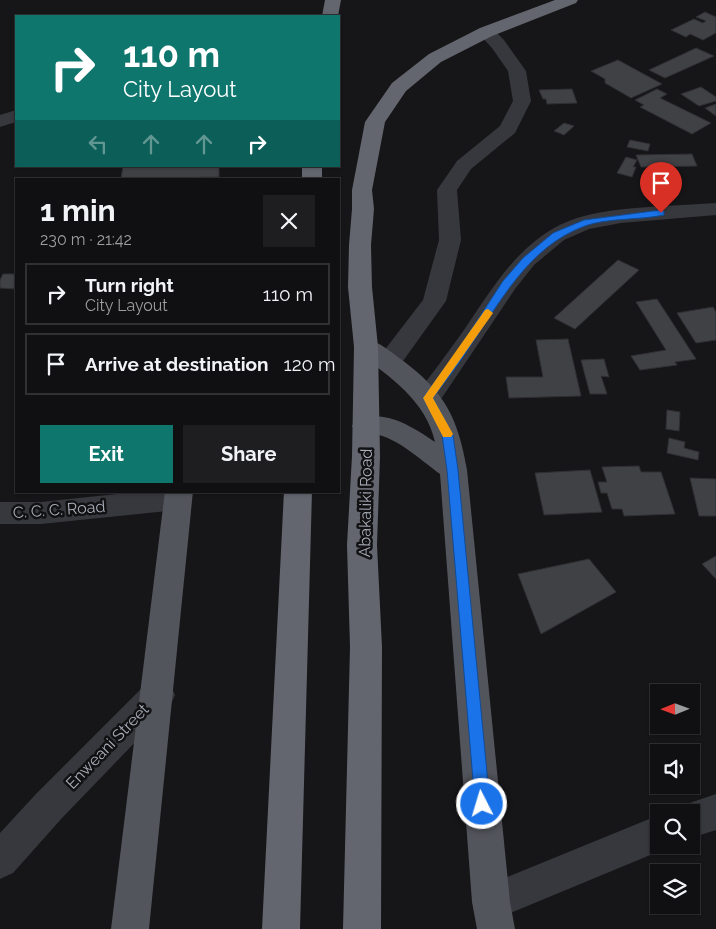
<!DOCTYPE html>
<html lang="en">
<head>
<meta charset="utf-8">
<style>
	body { margin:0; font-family:Raleway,sans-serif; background:#1e1e20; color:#f1f3f6; height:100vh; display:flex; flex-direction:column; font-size:19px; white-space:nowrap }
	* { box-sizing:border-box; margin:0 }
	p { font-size:16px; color:#9c9d9f }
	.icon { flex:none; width:28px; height:28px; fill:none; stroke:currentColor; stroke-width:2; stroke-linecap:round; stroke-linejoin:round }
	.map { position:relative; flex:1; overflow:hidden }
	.side { position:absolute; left:15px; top:178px; width:325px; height:315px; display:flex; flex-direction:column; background:#101012; border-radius:0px; box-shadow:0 1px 4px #0004,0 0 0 1px #303032 }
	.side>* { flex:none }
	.hud { position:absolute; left:15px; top:15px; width:325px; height:152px; border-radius:0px; box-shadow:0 1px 4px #0004,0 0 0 1px #303032; background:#0f766e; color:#fff; overflow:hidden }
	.needle { width:32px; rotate:269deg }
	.fabs { position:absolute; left:650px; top:684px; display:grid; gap:10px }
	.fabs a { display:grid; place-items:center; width:50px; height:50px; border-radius:0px; background:#101012; box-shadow:0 1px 4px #0004,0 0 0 1px #303032; font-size:25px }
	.pin { position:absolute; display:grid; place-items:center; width:42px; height:42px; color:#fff; margin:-51px -21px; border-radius:50% 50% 50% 0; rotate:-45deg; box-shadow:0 0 5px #0007 }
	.pin .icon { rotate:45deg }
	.me { position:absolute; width:55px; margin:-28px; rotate:355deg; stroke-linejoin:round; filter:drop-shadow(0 0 4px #0008) }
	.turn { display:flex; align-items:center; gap:18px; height:105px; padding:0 25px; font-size:22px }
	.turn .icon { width:65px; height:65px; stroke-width:2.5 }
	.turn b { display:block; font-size:35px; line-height:42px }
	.lanes { display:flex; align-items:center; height:48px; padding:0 25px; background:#0003; justify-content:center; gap:25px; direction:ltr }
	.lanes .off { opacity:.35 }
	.round { display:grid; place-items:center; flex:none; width:52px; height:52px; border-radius:0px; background:#1e1e20 }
	.headline { display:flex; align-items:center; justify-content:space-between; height:85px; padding:0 25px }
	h1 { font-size:30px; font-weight:700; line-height:38px }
	.action { display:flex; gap:10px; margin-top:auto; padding:10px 25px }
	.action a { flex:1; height:58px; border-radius:0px; background:#0f766e; color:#fff; font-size:20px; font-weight:700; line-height:58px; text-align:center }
	.action a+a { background:#1e1e20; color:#f1f3f6 }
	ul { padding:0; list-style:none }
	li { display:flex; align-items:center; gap:15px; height:62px; margin:0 10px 8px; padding:0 15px; border:2px solid #303032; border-radius:0px }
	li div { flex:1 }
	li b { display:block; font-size:19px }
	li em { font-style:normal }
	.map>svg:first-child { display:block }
	.building { fill:#404145; stroke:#303034 }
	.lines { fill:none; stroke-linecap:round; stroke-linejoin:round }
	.minor { fill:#37383d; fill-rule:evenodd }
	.major { fill:#53555c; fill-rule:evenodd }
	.highway { fill:#63666e; fill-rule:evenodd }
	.route { fill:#1a73e8; stroke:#114b97 }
	.slow { fill:#f59e0b }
	.labels { text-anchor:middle; stroke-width:5; stroke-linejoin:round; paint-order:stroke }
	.street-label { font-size:16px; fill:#a8adb8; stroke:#111113 }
</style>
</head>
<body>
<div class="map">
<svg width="716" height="929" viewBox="0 0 716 929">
	<rect width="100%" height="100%" fill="#161618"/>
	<g class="building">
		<path d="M705,12L716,17V33L703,40L690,34L686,37L671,30L694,19L703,23L706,21L696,17Z"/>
		<path d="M696,48L714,56L665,78L649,70Z"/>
		<path d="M618,60L662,84L631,98L605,83V79L591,71Z"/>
		<path d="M701,87L716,97V101L699,106L681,94Z"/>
		<path d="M572,89L577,103L547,104L546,99H543L539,90Z"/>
		<path d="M657,89L667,94L660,98L711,123L692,134L640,107L644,105L635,100Z"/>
		<path d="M716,104V116L705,108Z"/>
		<path d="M564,123L574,126L564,135L554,131Z"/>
		<path d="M630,140L650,144L648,151L627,147Z"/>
		<path d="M692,154L697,166L641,167L636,155Z"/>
		<path d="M626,157L637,160L633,167H636L632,177L617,173Z"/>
		<path d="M123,166H219V177L121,179Z"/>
		<path d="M618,260L639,270L575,329L554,318Z"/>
		<path d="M3,274H16V289L0,288V280Z"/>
		<path d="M657,299L696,359L675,362L677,365L640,370L631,356L666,350L636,302Z"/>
		<path d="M713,307L716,312V340L696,343L677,313Z"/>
		<path d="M568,339L581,396L509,398L506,377H543L536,340Z"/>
		<path d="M604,359L609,377L601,376L607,394H590L581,360Z"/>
		<path d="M667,410L680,412L679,431L666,429Z"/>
		<path d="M669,438L685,442L684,448L699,452L698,460L667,453Z"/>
		<path d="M639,466L641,472H661L675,514L624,516L622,509H612L607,493H601L598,482H607L602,467Z"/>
		<path d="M590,470L602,512L544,515L535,473Z"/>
		<path d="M690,478L716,479V516H699Z"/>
		<path d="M716,556V579L702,564Z"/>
		<path d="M589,559L616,592L541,634L518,574Z"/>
	</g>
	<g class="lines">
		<g class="minor">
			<path d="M486,27L492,28L504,40L526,71L531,101L515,133L471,169L457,190L461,240L446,301L398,368L389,371L380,368L376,362L380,356L423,300L439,240L437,190L457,161L500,126L513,101L508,71L492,48L477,32L480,28Z"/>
			<path d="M16,110V122L0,127V115Z"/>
			<path d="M716,203V215L621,223L589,229L564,240L534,265L515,289L437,405L428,407L419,405L415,398L419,391C434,371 449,351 464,330C494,286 522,236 577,218C615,206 675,206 716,203Z"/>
			<path d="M145,491H187L191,499L187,507L177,510L41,524H0V502H41Z"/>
			<path d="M158,680L170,684L175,695L170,706L62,818L13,873L0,879V833L36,794L146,684Z"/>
			<path d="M716,794V830L691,838V812H676L678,807Z"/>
			<path d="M659,815V845L672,846L491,921L478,915L472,902L478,889Z"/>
		</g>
		<g class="major">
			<path d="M366,339C380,342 391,352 402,360C445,392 458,418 467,470L510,902L515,929H477L472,902L440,474C422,461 401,441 379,435C371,433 364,435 356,433L352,426L356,419C386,410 410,425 435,442C426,401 390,376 357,353L354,347L357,341Z"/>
			<path d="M165,491H193L149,929H111Z"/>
		</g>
		<g class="highway">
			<path d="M325,0H341L338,16H322Z"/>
			<path d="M555,0H578L576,3L492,36L441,62L406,91L385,122L372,190L374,209L371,245L372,287L378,347L380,456L377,545L382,647L381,929H343L350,647L347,545L352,456L354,347L348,287L349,245L352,209V190L365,122L392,83L429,54L480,28Z"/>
			<rect x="302" y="166" width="20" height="13"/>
			<path d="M284,491H312L300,929H262Z"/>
		</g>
	</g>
	<path class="route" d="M661,210L664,211V215C641,220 606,218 585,226C529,246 500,302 469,348C458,365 445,382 433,398L453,435L458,470L490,804L487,809L482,811L477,809L475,804L447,470L442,435L435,419L423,398L460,347L503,281L523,258L553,233L584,220Z"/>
	<path class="slow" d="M488,309L493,313L433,398L453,434L451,437H443L423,398L485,310Z"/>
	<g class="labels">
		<g class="street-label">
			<text transform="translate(365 503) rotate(-89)" y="6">Abakaliki Road</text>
			<text transform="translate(59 509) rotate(-4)" y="6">C. C. C. Road</text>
			<text transform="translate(107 746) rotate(-46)" y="6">Enweani Street</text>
		</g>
	</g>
</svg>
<div class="fabs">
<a><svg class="needle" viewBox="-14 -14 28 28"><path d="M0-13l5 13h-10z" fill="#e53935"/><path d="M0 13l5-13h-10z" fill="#9c9d9f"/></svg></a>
<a><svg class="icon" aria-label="sound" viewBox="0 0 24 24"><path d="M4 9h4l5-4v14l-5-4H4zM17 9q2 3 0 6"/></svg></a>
<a><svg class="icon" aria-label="search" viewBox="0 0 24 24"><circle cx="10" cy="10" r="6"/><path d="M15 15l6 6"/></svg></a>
<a><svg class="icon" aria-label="layers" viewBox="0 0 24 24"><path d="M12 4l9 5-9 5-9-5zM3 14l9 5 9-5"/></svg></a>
</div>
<div class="pin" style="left:661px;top:213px;background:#d93025"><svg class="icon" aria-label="arrive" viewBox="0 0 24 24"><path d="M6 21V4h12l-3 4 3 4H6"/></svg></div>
<svg class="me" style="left:482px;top:804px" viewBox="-20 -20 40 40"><circle r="17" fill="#1a73e8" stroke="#fff" stroke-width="3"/><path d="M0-11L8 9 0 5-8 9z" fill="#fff"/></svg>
<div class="hud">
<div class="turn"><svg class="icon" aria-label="right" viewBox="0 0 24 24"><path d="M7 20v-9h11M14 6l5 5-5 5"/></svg><div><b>110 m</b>City Layout</div></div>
<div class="lanes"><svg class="icon off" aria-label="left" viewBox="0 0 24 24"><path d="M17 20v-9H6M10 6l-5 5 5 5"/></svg><svg class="icon off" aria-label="ahead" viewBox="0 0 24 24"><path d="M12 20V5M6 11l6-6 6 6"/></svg><svg class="icon off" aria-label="ahead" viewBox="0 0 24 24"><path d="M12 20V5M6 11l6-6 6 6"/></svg><svg class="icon" aria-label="right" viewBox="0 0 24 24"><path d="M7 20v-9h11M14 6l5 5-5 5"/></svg></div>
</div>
<section class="side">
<div class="headline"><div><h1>1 min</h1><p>230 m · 21:42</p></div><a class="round"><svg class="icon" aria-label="close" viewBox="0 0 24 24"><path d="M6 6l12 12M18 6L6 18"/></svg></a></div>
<ul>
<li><svg class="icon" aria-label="right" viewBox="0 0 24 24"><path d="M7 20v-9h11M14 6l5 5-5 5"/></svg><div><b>Turn right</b><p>City Layout</p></div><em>110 m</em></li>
<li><svg class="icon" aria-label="arrive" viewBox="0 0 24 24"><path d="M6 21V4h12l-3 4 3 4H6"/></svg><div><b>Arrive at destination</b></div><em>120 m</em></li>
</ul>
<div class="action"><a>Exit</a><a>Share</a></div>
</section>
</div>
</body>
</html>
